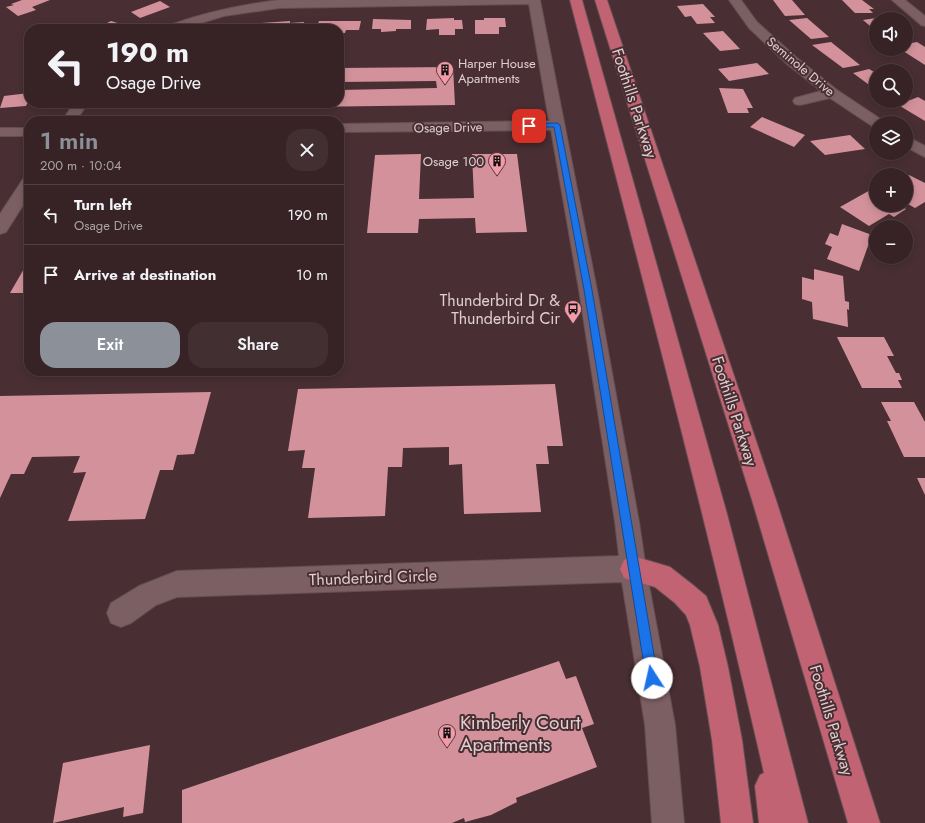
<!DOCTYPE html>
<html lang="en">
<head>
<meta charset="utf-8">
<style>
	body { margin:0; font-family:Jost,sans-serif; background:#422f32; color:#f1f3f6; height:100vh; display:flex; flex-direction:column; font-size:15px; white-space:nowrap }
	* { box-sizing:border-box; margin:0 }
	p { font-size:13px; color:#aaa4a7 }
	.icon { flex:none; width:22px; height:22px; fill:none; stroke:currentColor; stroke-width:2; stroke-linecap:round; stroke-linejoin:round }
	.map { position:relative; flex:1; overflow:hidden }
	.details { position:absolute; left:24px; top:116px; width:320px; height:260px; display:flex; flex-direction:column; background:#372326; border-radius:16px; box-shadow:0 2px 10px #0003,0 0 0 1px #514043 }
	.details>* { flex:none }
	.guide { position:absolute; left:24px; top:24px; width:320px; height:84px; border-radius:16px; box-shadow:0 2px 10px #0003,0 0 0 1px #514043; background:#372326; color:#f1f3f6; overflow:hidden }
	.controls { position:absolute; left:869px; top:12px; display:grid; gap:8px }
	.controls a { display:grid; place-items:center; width:44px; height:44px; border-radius:50%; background:#372326; box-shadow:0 2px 10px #0003,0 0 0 1px #514043; font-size:20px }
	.pin { position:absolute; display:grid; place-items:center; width:34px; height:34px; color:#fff; margin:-17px; border-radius:8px; box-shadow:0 2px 6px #0006 }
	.me { position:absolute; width:44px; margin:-22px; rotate:350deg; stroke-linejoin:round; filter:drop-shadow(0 0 3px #0008) }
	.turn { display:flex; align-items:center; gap:14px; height:84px; padding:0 16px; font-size:18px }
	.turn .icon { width:52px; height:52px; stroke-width:2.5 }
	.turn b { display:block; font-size:28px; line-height:34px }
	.round { display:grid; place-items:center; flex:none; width:42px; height:42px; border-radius:16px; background:#422f32 }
	.head { display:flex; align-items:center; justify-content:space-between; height:68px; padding:0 16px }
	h1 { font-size:24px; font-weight:600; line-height:30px; color:#8c9099 }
	.cta { display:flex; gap:8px; margin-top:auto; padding:8px 16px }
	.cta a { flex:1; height:46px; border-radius:16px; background:#8c9099; color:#fff; font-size:16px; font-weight:600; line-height:46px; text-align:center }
	.cta a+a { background:#422f32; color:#f1f3f6 }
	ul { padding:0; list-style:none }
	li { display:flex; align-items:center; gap:12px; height:60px; padding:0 16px; border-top:1px solid #514043 }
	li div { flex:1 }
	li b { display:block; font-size:15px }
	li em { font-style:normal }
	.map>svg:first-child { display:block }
	.building { fill:#d3929b }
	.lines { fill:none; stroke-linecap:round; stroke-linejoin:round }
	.street-casing { stroke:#634e51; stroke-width:2 }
	.highway-casing { stroke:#634e51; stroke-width:2 }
	.street { fill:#7c5f63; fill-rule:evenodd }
	.highway { fill:#c26374; fill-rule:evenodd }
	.route { fill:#1a73e8; stroke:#114b97 }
	.labels { text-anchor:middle; stroke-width:4; stroke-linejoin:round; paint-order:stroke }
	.far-poi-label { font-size:13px; fill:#e0ced0; stroke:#492f33; text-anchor:start }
	.far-street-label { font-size:13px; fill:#e0ced0; stroke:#492f33 }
	.street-label { font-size:16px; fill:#e0ced0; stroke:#492f33 }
	.poi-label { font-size:16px; fill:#e0ced0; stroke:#492f33; text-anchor:end }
	.near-poi-label { font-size:19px; fill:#e0ced0; stroke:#492f33; text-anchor:start }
</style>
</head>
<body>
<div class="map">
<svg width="925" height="823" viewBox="0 0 925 823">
	<rect width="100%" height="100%" fill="#492f33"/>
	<g class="building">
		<path d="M22,0H50L32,7L36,10L18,16L6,7L14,5L11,4Z"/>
		<path d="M773,0H792L805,15L785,16Z"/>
		<path d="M842,0H862L874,9H869L873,13H855Z"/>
		<path d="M160,1L170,7L140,18L131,12Z"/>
		<path d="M703,4L715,17H710L715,23L697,24L691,16L685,17L677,6Z"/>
		<path d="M454,18V20H462L463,29H455V35H439V29L426,30L427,19Z"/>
		<path d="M484,18H505L506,27H499V34H475V20H484Z"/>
		<path d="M807,18L829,37L811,39L789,20Z"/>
		<path d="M876,18V31L863,20Z"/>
		<path d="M373,19L411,20V29H396V31L381,32V29H372Z"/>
		<path d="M111,21L124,25L117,29H90L99,24L103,25Z"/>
		<path d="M290,21V23L304,22L303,29H260L261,23Z"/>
		<path d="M319,21H361L359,30H346L345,33H339V29H316Z"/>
		<path d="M723,31L740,49L720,51L703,33Z"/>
		<path d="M831,42L841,50L860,65L843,68L812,45Z"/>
		<path d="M917,42L925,47V65L900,49H906V44Z"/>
		<path d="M757,63L769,74L729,81L718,69Z"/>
		<path d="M453,67L455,105L303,107L304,103H339V90L437,88L436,81L339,82V68Z"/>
		<path d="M869,69L876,73V90L853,73Z"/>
		<path d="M719,88L743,89L753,108H747L749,113H728Z"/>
		<path d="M29,93V100L26,106L0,108L4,96Z"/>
		<path d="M918,97L925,101V121L900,106L902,105L900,104Z"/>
		<path d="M762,117L805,135L794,147L750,127Z"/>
		<path d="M850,135L865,149L825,155L810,141Z"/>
		<path d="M421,154L419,199L474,198L472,154H517L527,232L476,233L475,218L419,219L418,233H367L375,155Z"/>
		<path d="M909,175L925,183V202L915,208L906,203V177Z"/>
		<path d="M872,189L876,191V205H899L906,209L894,217L889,214L869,226L840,207Z"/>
		<path d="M842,224L872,235L859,271L827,259L832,247L825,244L830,233L838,236Z"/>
		<path d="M29,260V293H10Z"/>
		<path d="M814,269L843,276L845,301L849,302V310L847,309L848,327L813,319L812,302L802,299V277L814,280Z"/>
		<path d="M837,337H884L894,356H887L896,373H899L902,380H898L902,388H862Z"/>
		<path d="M555,384L563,446H547L549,464H536L541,512L464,514L462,464L449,465V447L403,448L402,467H388L385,516L308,518L315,468H302L305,450L288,451L298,389Z"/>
		<path d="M211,392L194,454L177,455L173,470H160L145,519L68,521L86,472L73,473L80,456L32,457L24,474H11L0,498V396Z"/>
		<path d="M881,402H914L925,422V457H904L887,421H891Z"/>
		<path d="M917,478H925V495Z"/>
		<path d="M559,661L566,679L576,676L594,724L582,728L597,767L516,798L517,802L491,815L465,822L464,818L452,823H182V790Z"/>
		<path d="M150,745L143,813L123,817L124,807L53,823L63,763Z"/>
	</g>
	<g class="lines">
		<defs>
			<g id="street">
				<path d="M279,0H540L597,290L639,522L646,569L675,725L684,823H652L645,725L622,582L177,597L156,605L131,623L121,627L111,623L107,613L111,603L139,586L177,571L619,556L615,522L579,290L551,130L339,132V124L549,121L529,4L279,8L224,16L182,29H165L167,26C203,13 240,5 279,0Z"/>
				<path d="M729,0H741L757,22L797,58L837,90L882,120L884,123H876V127L872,126L830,98L800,105L795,104L793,101L795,98L821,91L787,64L749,28Z"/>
				<path d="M892,0H905L925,16V26L921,25Z"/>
				<path d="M74,103H88L76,121H62Z"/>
				<rect x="0" y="128" width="29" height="8"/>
				<path d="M906,136L925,146V157L906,147Z"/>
				<path d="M29,178V196L6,232L0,234V214L23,179Z"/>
			</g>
			<g id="highway">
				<path d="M570,0H582L727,514L808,823H759L755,786L760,775L764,773C705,514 637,257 570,0Z"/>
				<path d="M595,0H607L776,500L880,823H848L752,500Z"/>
				<path d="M633,556L670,567L693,585L706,596L718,625L728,667L742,740L753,823H721L712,740L700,667L690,625L686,615L675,603L655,587L624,578L620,569L624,560Z"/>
			</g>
		</defs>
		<use href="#street" class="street-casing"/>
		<use href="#highway" class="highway-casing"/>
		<use href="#street" class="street"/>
		<use href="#highway" class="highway"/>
	</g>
	<path class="route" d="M557,123L560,125L592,290L658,678L656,682L652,684L648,682L646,678L584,290L554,127H529L526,126L529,124Z"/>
	<defs>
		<symbol id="building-pin" viewBox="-11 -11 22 30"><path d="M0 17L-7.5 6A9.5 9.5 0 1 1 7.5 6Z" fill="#f39aa8" stroke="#492f33"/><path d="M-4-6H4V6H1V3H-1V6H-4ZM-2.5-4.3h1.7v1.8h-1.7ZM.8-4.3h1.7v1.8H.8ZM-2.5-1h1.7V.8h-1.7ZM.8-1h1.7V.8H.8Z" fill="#111"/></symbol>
		<symbol id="bus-pin" viewBox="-11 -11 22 30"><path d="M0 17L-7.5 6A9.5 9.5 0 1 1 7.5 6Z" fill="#f39aa8" stroke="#492f33"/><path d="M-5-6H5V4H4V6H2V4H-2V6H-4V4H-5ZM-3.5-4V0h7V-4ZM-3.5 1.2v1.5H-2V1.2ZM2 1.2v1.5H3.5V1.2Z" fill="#111"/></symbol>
	</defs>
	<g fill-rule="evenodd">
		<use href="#building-pin" x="435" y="60" width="20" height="27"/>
		<use href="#building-pin" x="487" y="151" width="20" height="27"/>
		<use href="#bus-pin" x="563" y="299" width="20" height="27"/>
		<use href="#building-pin" x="437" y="723" width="20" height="27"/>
	</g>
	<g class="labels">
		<g class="far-poi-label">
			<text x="458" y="68">Harper House<tspan x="458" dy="15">Apartments</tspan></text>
			<text x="484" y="166" text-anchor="end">Osage 100</text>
		</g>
		<g class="far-street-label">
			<text transform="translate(801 66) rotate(40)" y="5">Seminole Drive</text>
			<text transform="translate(448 127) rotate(-1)" y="5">Osage Drive</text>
		</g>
		<g class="street-label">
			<text transform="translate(635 103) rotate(72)" y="6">Foothills Parkway</text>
			<text transform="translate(735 411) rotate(72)" y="6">Foothills Parkway</text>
			<text transform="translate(373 577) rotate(-2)" y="6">Thunderbird Circle</text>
			<text transform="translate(832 720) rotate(73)" y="6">Foothills Parkway</text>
		</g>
		<g class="poi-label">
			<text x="560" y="306">Thunderbird Dr &amp;<tspan x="560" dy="18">Thunderbird Cir</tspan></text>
		</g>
		<g class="near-poi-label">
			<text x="460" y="729">Kimberly Court<tspan x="460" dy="22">Apartments</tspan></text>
		</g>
	</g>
</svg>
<div class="controls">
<a><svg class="icon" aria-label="sound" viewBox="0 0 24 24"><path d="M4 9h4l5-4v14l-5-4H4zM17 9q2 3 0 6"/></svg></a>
<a><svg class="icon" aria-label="search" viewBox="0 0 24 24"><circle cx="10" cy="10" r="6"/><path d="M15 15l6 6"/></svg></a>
<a><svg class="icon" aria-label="layers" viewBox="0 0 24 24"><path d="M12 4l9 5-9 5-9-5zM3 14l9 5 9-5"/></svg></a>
<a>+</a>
<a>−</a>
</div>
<div class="pin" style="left:529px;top:126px;background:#d93025"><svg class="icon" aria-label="arrive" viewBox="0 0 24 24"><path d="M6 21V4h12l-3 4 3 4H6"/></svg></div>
<svg class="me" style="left:652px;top:678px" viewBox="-20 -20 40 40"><circle r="19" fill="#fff"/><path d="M0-13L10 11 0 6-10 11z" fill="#1a73e8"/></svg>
<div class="guide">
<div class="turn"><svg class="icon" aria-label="left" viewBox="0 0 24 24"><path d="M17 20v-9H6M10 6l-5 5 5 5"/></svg><div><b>190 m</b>Osage Drive</div></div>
</div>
<section class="details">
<div class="head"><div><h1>1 min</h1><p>200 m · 10:04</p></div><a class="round"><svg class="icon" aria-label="close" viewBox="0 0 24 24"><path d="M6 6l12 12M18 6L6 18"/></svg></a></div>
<ul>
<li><svg class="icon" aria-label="left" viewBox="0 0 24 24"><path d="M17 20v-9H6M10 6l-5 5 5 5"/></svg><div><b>Turn left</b><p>Osage Drive</p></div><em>190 m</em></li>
<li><svg class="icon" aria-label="arrive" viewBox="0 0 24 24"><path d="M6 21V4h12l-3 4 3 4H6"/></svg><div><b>Arrive at destination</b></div><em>10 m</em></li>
</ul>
<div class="cta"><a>Exit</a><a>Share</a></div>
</section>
</div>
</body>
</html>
